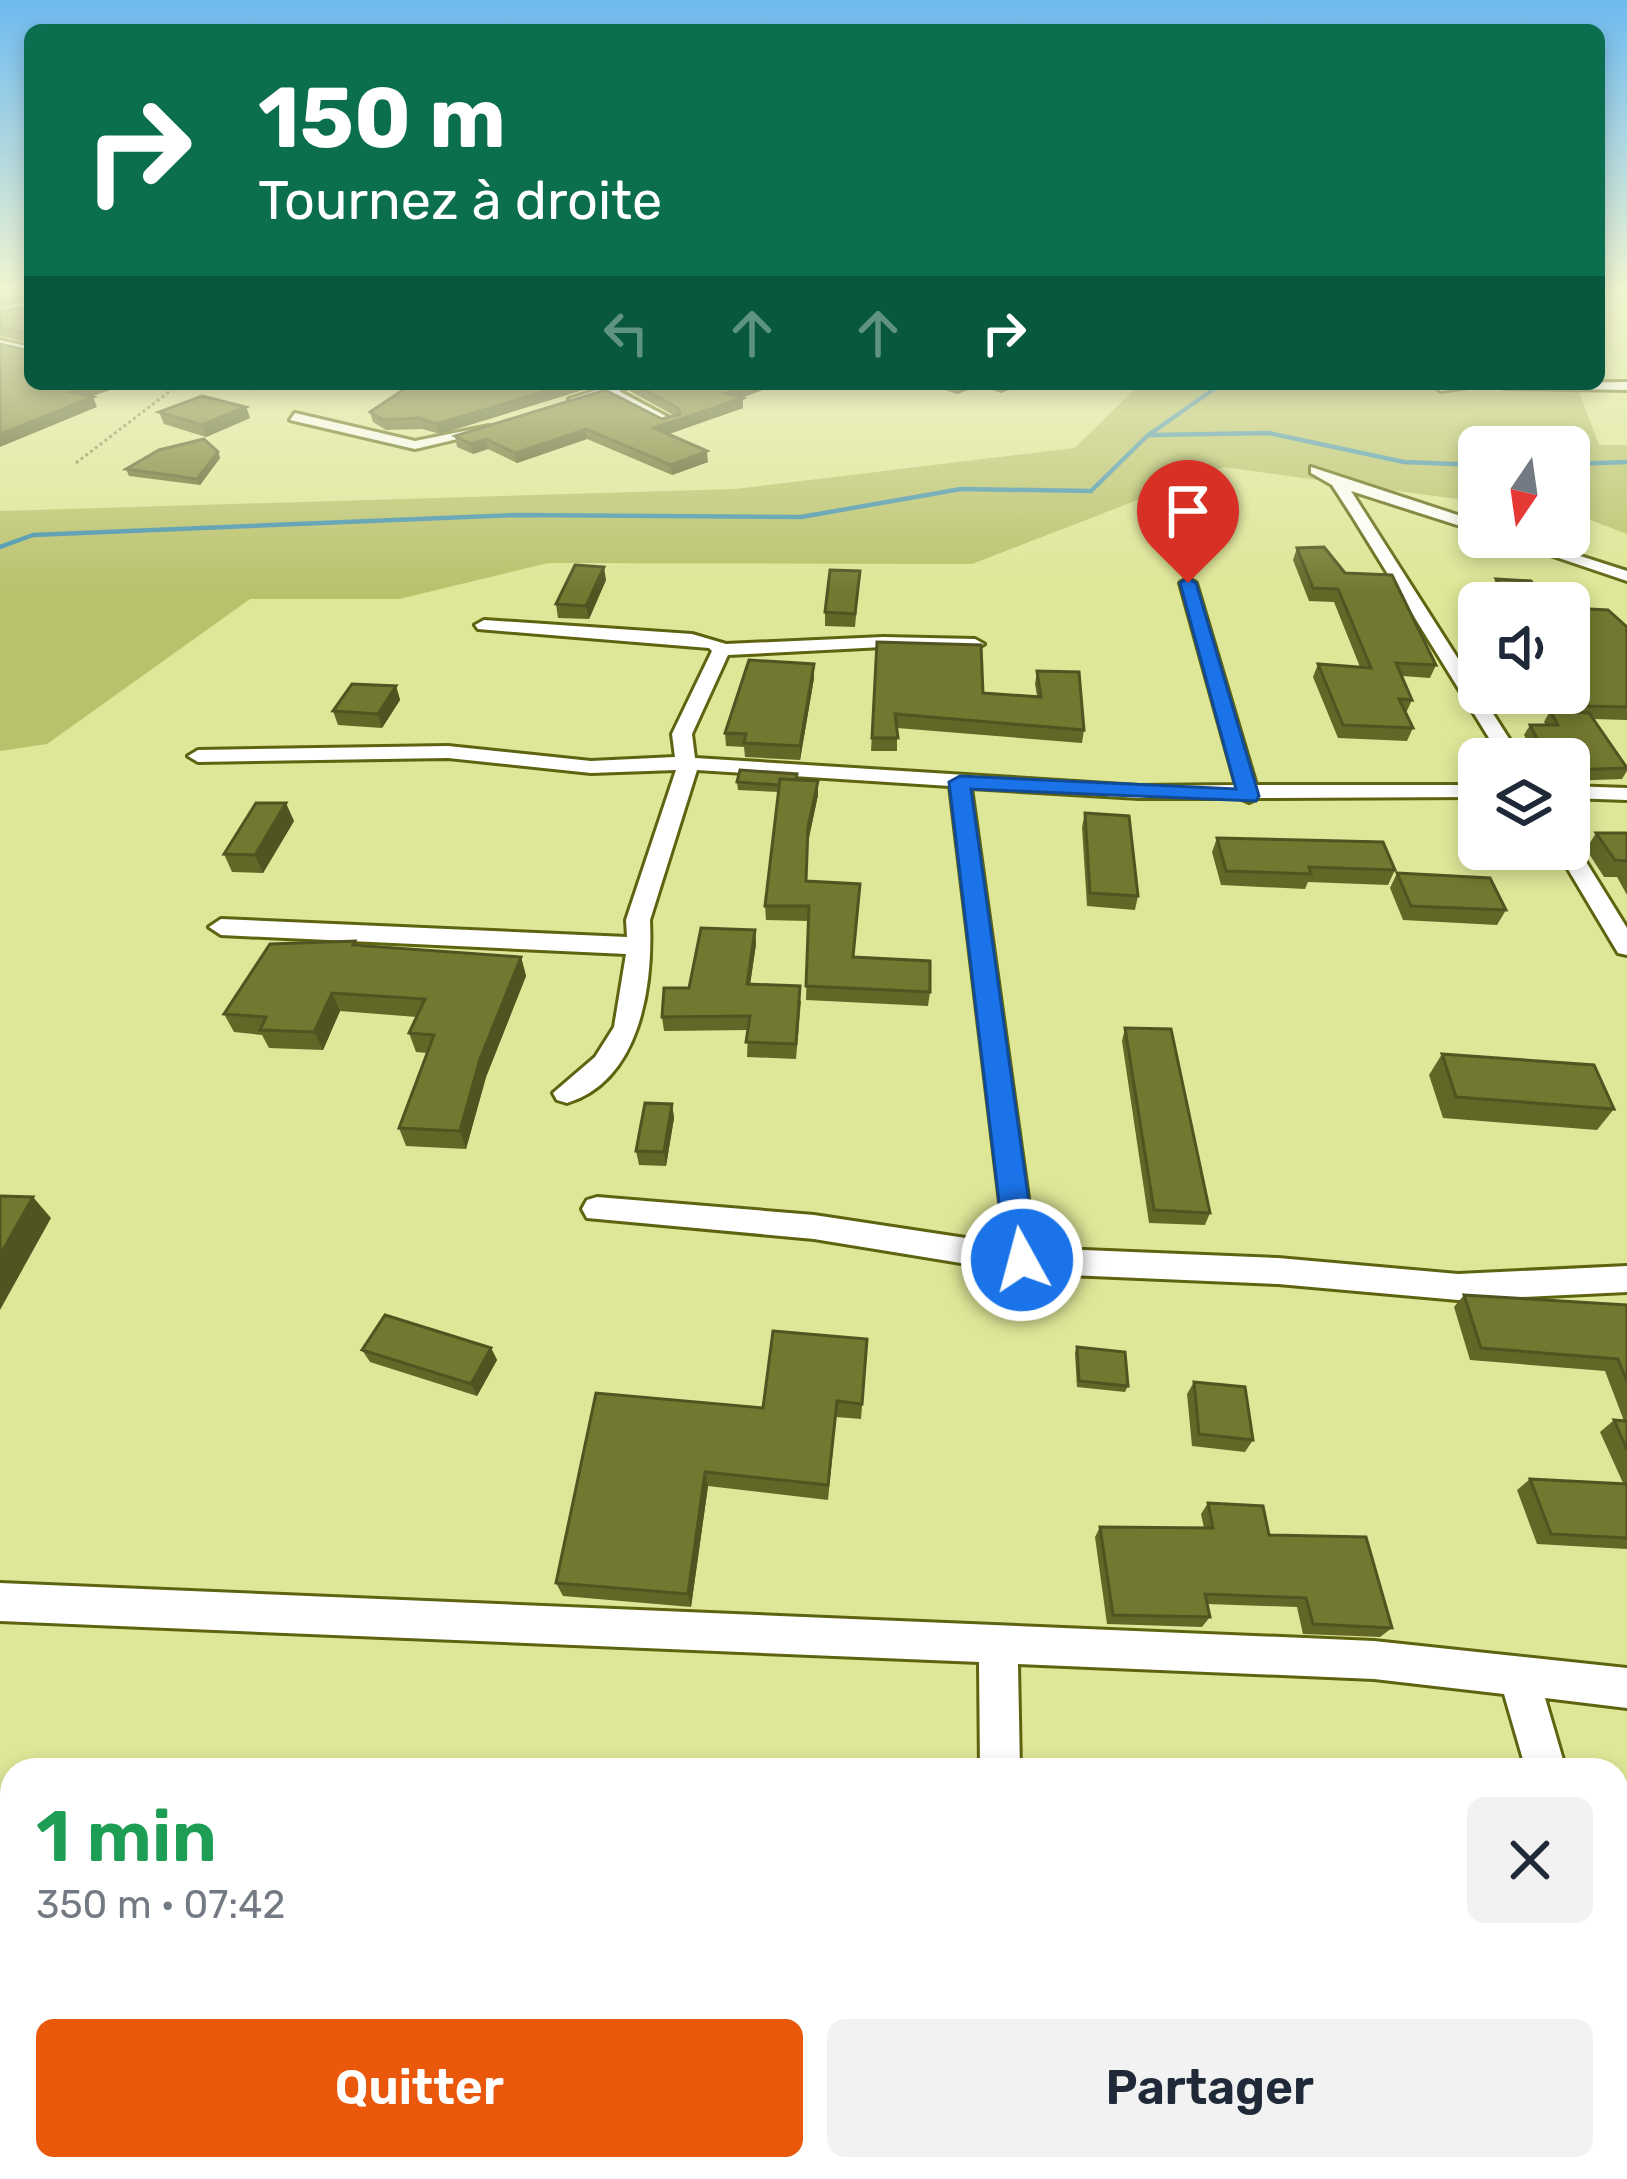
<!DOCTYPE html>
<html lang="fr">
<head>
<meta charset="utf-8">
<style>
	body { margin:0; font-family:Rubik,sans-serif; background:#f2f2f3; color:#1f2937; height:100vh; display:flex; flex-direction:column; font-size:45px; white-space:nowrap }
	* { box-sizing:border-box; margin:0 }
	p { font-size:39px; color:#747a83 }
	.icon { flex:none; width:66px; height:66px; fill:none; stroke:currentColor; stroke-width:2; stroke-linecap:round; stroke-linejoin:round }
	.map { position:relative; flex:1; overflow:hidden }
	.side { position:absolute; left:0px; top:1758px; width:1629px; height:423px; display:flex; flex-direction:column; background:#fff; border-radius:36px 36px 0 0; box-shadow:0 6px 18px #0003 }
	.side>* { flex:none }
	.hud { position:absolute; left:24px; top:24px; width:1581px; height:366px; border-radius:18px; box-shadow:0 6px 18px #0003; background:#0b6e4f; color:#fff; overflow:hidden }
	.needle { width:78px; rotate:193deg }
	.buttons { position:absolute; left:1458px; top:426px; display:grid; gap:24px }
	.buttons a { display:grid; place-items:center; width:132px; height:132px; border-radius:18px; background:#fff; box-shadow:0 6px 18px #0003; font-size:60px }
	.pin { position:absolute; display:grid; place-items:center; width:102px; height:102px; color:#fff; margin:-123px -51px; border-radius:50% 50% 50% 0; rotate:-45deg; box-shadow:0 0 12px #0007 }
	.pin .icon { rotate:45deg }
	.me { position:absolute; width:132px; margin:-66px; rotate:353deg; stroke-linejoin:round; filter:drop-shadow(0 0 9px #0008) }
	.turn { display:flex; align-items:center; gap:42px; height:252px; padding:0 36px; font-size:54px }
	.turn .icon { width:156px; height:156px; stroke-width:2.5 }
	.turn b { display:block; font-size:84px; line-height:102px }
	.lanes { display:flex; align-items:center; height:114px; padding:0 36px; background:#0003; justify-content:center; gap:60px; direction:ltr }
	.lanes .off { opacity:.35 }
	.round { display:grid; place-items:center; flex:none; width:126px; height:126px; border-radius:18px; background:#f2f2f3 }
	.overview { display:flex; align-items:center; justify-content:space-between; height:204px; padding:0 36px }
	h1 { font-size:72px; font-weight:600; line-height:90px; color:#1e9e55 }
	.cta { display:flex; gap:24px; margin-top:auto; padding:24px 36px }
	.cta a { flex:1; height:138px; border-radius:18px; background:#ea580c; color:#fff; font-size:48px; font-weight:600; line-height:138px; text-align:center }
	.cta a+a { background:#f2f2f3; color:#1f2937 }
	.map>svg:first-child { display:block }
	.green { fill:#b9c16b }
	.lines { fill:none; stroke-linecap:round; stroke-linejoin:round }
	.stream { stroke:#418fb0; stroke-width:4.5 }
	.street-casing { stroke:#5e630f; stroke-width:6 }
	.path { stroke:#818752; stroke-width:3; stroke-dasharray:3 3; stroke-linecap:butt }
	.street { fill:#fff; fill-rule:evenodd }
	.wall { fill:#626728 }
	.shaded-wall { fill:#505421 }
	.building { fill:#72782f; stroke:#505421; stroke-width:3 }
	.route { fill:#1a73e8; stroke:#114b97; stroke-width:3 }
</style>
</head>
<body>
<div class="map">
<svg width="1627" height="2179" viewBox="0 0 1627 2179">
	<rect width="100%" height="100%" fill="#dee697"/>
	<path class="green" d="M1140,384H1576L1599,445H1627V534L1569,512V447H1479V502L1223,467L972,564L548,563L399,599H250L47,744L0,751V511L735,489L1075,448Z"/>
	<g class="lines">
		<g class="stream">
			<path d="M1152,435L1269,433L1404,462L1479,465"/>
			<path d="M1569,464L1627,462"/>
			<path d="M0,547L33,535L517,515L801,517L961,489L1091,491L1147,436L1221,384"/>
		</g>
		<defs>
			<g id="street">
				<path d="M9,288L30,293V300L10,290Z"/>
				<path d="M0,340L30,347V355L0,348Z"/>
				<path d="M1627,382V390L1504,388L1498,384Z"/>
				<path d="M616,384H636L619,391L677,422L665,425L606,395L576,403L569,399Z"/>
				<path d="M1438,384H1489L1441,391L1435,387Z"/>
				<path d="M295,413L415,441L489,426L496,430L415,449L290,420Z"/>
				<path d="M1311,467L1479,522V532L1351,491L1522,759H1502L1352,516L1332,485L1311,473Z"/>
				<path d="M1497,537H1521L1627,571V581Z"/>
				<path d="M1188,578L1196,583L1256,785H1479V797L1258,798L1249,802L1240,798H1139L971,788L1035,1248L1278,1258L1458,1274L1627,1266V1292L1458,1300L1278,1284L1022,1273L814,1239L587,1218L582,1209L587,1200L597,1197L814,1215L1005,1244L950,786L697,770L650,920C653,985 641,1080 567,1103L557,1100L553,1093L595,1057L614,1027L626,954L221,935L209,927L221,919L627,937L626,920L676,770L591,773L448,758L198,762L188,756L198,750L448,746L591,761L675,757L672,734L712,651L709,648L478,629L475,625L484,620L692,634L726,644L883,637L975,639L984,644L975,649L883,647L728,655L692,734L695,758L1139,786L1236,785L1180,583Z"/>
				<path d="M1569,786L1627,788V800L1569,798Z"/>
				<path d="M1569,843L1575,844L1627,928V955L1618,953L1556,849H1569Z"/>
				<path d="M0,1583L1374,1641L1627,1668V1708L1545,1698L1566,1770H1526L1504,1694L1374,1679L1018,1664L1020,1770H980L979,1662L0,1621Z"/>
				<path d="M1617,1983L1627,1987V2062L1617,2058Z"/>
				<path d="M981,2169H1029L1030,2179H980Z"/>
			</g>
		</defs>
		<use href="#street" class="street-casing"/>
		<path class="path" d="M76,463L174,388L160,384"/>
		<use href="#street" class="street"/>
	</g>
	<g class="wall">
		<path d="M24,288H30L97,407L25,350L27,342L0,336V311L30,306V289Z"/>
		<path d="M412,384H602L440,434L422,429L386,430L373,422L370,412Z"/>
		<path d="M629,384H779L741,398L743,408L668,434L708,462L672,475L587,439L517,463L488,449L473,454L457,447L455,436L662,419L675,416L630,391Z"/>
		<path d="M927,384H1023L1001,393L980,386L957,394Z"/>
		<path d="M246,407L250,418L206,437L164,424L159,412Z"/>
		<path d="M218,452L220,458L200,485L129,476L126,469Z"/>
		<path d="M1297,548L1345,573L1436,665L1430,678L1402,676L1412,700L1406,713L1413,728L1407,741L1338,738L1313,677L1318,664L1360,667L1334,602L1309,601L1293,560Z"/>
		<path d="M860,571L855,627L825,626V612Z"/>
		<path d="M1496,579L1543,600L1565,603H1499L1490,591Z"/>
		<path d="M606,580L589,619L558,618L556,604Z"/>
		<path d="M1569,608L1627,627V720L1593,719L1627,766V771L1622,779L1569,781V759H1536L1524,735L1530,725H1546L1544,722L1550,711L1574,712L1561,693H1569Z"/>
		<path d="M877,642L983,693L1037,696L1035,684L1037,671L1084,730L1082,743L897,728V751H871Z"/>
		<path d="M814,678L800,760L745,757L744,747L726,746L725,733Z"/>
		<path d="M396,686L400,700L382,728L338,725L333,711Z"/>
		<path d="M797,780L818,781V795L808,842L806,881L854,957L930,992L928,1006L806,1000L808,921L766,920L765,906L778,792L738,790L737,782Z"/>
		<path d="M1085,813L1138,896L1135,910L1087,906L1082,827Z"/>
		<path d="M294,821L263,873L232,872L224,854Z"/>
		<path d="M1596,833H1627V895L1617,877H1604L1586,849Z"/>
		<path d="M1217,838L1395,870L1388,885L1308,882L1305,889L1221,885L1212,852Z"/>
		<path d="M1397,873L1506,910L1497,925L1403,920L1390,888Z"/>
		<path d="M755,930L756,944L750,984L801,1001L796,1059L747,1057L748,1030L664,1031L662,1017L689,988Z"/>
		<path d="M356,945L521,957L526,976L486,1077L466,1149L406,1146L399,1128L427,1053L416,1052L409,1033L417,1017L340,1011L323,1050L269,1048L262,1035L234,1032L224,1014Z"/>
		<path d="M1125,1028L1210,1213L1205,1225L1149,1223L1122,1041Z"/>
		<path d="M1442,1054L1614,1109L1597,1130L1443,1118L1429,1075Z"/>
		<path d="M672,1104L674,1118L666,1166L639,1165L636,1151Z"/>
		<path d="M1464,1295L1627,1305V1549L1537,1544L1517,1490L1530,1479L1623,1483L1600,1432L1614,1420L1624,1421L1605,1371L1470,1360L1454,1307Z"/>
		<path d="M867,1339L861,1419L836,1417L828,1500L708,1486L691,1607L563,1596L556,1583L763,1408Z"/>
		<path d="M1077,1347L1128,1386L1125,1392L1077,1387L1075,1353Z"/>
		<path d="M491,1348L497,1360L477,1396L370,1362L362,1350Z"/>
		<path d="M1194,1382L1253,1440L1245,1452L1192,1446L1187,1394Z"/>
		<path d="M1208,1503L1269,1535L1392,1628L1380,1637L1303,1634L1297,1607L1207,1604L1210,1617L1202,1627L1107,1624L1095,1537L1100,1527L1204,1528L1201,1514Z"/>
		<path d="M1482,2169H1548L1551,2179H1485Z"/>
	</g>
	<g class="shaded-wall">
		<path d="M21,294L25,302L0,308V298Z"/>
		<path d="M96,384H127L76,402L72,392Z"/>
		<path d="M569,384H602L440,434L437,424Z"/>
		<path d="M751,384H779L727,403L726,393Z"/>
		<path d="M958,384H980L957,394Z"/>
		<path d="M1002,384H1023L1001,393Z"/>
		<path d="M93,397L97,407L0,447V434Z"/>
		<path d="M743,398V408L655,439L654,428Z"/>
		<path d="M246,407L250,418L206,437L202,425Z"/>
		<path d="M586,429L587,439L517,463L515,453Z"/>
		<path d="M486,439L488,449L473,454L471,444Z"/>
		<path d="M707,451L708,462L672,475L671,465Z"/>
		<path d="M218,452L220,458L200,485L197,479Z"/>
		<path d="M604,567L606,580L589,619L586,606Z"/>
		<path d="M814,664V678L800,760V746Z"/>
		<path d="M396,686L400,700L382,728L378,714Z"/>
		<path d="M818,781V795L808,842V827Z"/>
		<path d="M286,803L294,821L263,873L255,855Z"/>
		<path d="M755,930L756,944L748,999L747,984Z"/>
		<path d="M521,957L526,976L486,1077L466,1149L460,1131L480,1059Z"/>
		<path d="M332,993L340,1011L323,1050L314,1032Z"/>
		<path d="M672,1104L674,1118L666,1166L664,1152Z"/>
		<path d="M33,1197L51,1218L0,1310V1255Z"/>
		<path d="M491,1348L497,1360L477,1396L471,1384Z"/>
		<path d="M705,1472L708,1486L691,1607L688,1594Z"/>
	</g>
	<g class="building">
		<path d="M0,288H10L21,294L0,298Z"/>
		<path d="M30,288V384H96L72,392L93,397L0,434V344L25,350L29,335L0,327V311L30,306Z"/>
		<path d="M412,384H569L437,424L419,418L383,420L370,412Z"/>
		<path d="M634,384H751L726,393L743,398L654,428L707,451L671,465L586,429L515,453L486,439L471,444L455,436L605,390L662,419L680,414L678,408Z"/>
		<path d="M202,396L246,407L202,425L159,412Z"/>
		<path d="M204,439L218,452L197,479L126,469L159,450Z"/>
		<path d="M1324,547L1345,573L1392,575L1436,665L1396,663L1412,700L1399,699L1413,728L1343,725L1318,664L1371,668L1338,589L1313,588L1297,548Z"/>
		<path d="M575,565L604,567L586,606L556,604Z"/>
		<path d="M830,570L860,571L855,614L825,612Z"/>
		<path d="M1496,579L1531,581L1543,600L1564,601L1565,603H1512Z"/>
		<path d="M1569,608L1608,610L1627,627V707L1586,706L1569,683Z"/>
		<path d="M877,642L981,645L983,693L1041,697L1037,671L1079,672L1084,730L895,714L898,738H872Z"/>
		<path d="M749,660L814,664L800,746L744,743L746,734L725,733Z"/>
		<path d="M352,684L396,686L378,714L333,711Z"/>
		<path d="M1550,711L1589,713L1627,768L1573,770L1569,765V759H1564L1561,756H1546L1530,725H1558Z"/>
		<path d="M740,770L797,774L796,780L780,779L779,785L737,782Z"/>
		<path d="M780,779L818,781L808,827L806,881L860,884L853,957L930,961V992L806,986L809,906H765Z"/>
		<path d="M256,803H286L255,855L224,854Z"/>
		<path d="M1085,813L1129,816L1138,896L1090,893Z"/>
		<path d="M1596,833H1627V861L1615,860Z"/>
		<path d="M1217,838L1383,842L1395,870L1309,867L1311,874L1226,871Z"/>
		<path d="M1397,873L1490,878L1506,910L1411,906Z"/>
		<path d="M701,928L755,930L747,984L800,986L796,1044L746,1042L750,1016L662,1017L664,988H689Z"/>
		<path d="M355,941L353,945L521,957L480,1059L460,1131L399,1128L434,1035L409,1033L425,999L332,993L314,1032L260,1030L266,1017L224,1014L270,944Z"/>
		<path d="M1125,1028L1171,1029L1210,1213L1154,1210Z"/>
		<path d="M1442,1054L1594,1065L1614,1109L1456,1097Z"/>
		<path d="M645,1103L672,1104L664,1152L636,1151Z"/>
		<path d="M0,1196L33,1197L0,1255Z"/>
		<path d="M1464,1295L1627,1305V1382L1618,1359L1481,1348Z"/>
		<path d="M385,1315L491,1348L471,1384L362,1350Z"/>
		<path d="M773,1331L867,1339L862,1404L837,1401L828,1485L705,1472L688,1594L556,1583L596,1393L763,1408Z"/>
		<path d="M1077,1347L1125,1352L1128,1386L1079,1381Z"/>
		<path d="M1194,1382L1245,1387L1253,1440L1199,1434Z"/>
		<path d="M1614,1420L1627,1421V1450Z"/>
		<path d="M1530,1479L1627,1484V1538L1551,1534Z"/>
		<path d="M1208,1503L1263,1506L1269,1535L1366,1537L1392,1628L1313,1624L1306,1598L1205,1594L1210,1617L1113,1615L1100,1527L1213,1528Z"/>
		<path d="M837,1763L938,1770H836Z"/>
		<path d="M0,1804L12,1807V1935L0,1932Z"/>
		<path d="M1499,2169H1548L1551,2179H1502Z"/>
	</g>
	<linearGradient id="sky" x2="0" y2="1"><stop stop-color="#6dbaf0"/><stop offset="0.49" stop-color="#f0f4d0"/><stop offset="1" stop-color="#f0f4d0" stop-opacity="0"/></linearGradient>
	<rect width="1627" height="593" fill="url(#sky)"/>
	<path class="route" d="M1188,578L1196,583L1259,796L1256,801L971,789L1037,1260L1022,1273L1006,1260L949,782L960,776L1236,789L1180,583Z"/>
</svg>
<div class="buttons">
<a><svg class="needle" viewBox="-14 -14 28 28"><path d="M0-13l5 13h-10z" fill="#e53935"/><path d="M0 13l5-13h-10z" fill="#747a83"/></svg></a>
<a><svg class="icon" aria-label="sound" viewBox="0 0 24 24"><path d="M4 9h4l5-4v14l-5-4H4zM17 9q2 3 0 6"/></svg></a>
<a><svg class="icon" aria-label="layers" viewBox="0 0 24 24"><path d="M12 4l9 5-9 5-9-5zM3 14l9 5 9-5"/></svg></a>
</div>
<div class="pin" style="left:1188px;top:583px;background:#d93025"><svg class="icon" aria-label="arrive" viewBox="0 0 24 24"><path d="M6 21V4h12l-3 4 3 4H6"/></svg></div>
<svg class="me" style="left:1022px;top:1260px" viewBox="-20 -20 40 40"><circle r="17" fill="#1a73e8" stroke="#fff" stroke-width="3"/><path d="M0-11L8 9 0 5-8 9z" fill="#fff"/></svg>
<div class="hud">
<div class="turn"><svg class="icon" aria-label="right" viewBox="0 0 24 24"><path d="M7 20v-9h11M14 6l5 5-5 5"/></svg><div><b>150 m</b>Tournez à droite</div></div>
<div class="lanes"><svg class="icon off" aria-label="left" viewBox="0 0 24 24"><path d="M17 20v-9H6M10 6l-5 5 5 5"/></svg><svg class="icon off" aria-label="ahead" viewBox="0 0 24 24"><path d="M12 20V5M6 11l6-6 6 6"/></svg><svg class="icon off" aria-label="ahead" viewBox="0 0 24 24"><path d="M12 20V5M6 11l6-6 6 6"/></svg><svg class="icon" aria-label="right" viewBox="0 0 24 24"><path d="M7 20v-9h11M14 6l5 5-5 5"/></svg></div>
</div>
<section class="side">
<div class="overview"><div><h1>1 min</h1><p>350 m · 07:42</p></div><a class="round"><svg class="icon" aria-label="close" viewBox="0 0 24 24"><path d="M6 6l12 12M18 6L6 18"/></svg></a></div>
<div class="cta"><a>Quitter</a><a>Partager</a></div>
</section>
</div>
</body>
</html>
